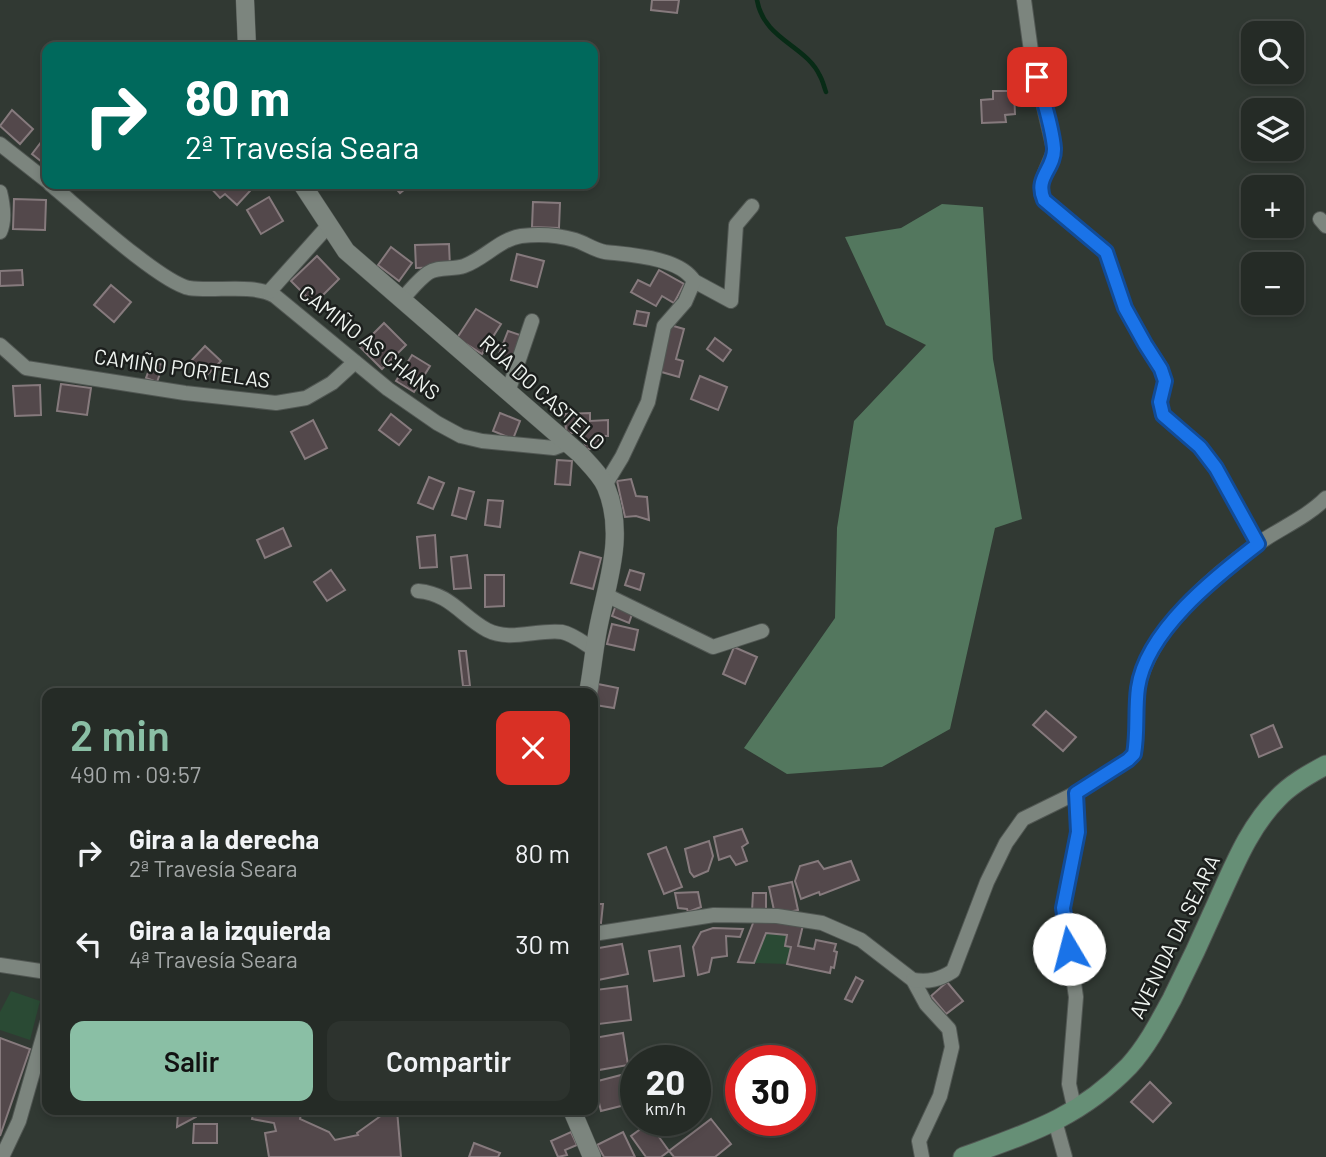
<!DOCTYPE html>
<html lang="es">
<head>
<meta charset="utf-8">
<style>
	body { margin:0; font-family:Barlow,sans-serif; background:#2d332e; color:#f1f3f6; height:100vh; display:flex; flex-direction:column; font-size:26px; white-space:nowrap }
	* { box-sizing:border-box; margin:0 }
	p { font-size:23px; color:#a3a7a7 }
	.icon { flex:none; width:38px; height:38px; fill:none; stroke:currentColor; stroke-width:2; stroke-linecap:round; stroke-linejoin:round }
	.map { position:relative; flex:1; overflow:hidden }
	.sheet { position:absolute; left:42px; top:688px; width:556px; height:427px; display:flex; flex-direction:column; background:#252b26; border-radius:14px; box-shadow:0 4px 10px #0003,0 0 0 2px #424743 }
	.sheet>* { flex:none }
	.guide { position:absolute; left:42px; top:42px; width:556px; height:147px; border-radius:14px; box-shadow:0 4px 10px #0003,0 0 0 2px #424743; background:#00695c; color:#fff; overflow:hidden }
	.buttons { position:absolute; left:1241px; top:21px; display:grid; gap:14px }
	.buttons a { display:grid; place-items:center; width:63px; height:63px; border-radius:14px; background:#252b26; box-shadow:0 4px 10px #0003,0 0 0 2px #424743; font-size:35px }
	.speed { position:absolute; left:620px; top:1045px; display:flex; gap:14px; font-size:35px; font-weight:700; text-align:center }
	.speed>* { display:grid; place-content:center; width:91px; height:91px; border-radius:50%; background:#252b26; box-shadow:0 4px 10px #0003,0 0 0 2px #424743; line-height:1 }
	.speed small { font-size:18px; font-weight:400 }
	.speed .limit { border:10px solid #d22; background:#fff; color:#111 }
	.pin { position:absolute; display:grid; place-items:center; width:60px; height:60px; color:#fff; margin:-30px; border-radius:14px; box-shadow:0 4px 10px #0006 }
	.me { position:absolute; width:77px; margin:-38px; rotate:352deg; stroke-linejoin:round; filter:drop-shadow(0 0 5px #0008) }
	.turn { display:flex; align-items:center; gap:24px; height:147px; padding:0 28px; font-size:32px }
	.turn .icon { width:91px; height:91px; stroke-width:2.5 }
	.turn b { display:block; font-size:49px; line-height:60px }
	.round { display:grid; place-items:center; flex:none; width:74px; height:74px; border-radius:14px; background:#2d332e }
	.summary { display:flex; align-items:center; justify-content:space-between; height:119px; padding:0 28px }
	h1 { font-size:42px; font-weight:600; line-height:52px; color:#8abfa5 }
	.primary-button { display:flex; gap:14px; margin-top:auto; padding:14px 28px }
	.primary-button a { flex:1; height:80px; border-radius:14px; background:#8abfa5; color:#111; font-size:28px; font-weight:600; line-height:80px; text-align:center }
	.primary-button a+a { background:#2d332e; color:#f1f3f6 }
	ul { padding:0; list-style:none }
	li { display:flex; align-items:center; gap:21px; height:91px; padding:0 28px }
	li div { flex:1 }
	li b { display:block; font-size:26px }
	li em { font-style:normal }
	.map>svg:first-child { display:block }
	.green { fill:#2a4a34 }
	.forest { fill:#53775e }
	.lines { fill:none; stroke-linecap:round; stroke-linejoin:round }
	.stream { stroke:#082b16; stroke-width:4.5 }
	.building { fill:#53484b; stroke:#867a7d; stroke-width:2 }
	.minor-casing { stroke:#515753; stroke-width:16 }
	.tertiary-casing { stroke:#515753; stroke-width:19 }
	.secondary-casing { stroke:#515753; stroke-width:21 }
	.minor { stroke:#7c857e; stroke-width:14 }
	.tertiary { stroke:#7c857e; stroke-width:18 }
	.secondary { stroke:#668f76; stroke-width:19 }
	.route-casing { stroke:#114b97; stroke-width:18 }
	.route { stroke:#1a73e8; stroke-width:12 }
	.labels { text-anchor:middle; stroke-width:5; stroke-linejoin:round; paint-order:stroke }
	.street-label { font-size:21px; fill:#f0f5f1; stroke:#1c1f1d }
</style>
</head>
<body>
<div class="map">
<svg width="1326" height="1157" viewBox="0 0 1326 1157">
	<rect width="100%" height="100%" fill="#313933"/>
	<g class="green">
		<path d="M766,933L787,935L785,946L791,947L787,964L754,963Z"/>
		<path d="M11,991L40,1001L30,1040L0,1030V1012Z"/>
	</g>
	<path class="forest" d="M942,204L983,207L993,359L1022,519L995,528L950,729L882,767L787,774L744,748L835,618L837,528L854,421L926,345L886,325L845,237L901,228Z"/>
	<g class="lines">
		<path class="stream" d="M757,0C764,40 806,45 820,76C823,81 824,87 826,92"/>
	</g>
	<g class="building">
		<path d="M652,0H679L677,13L651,10Z"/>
		<path d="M232,42V47H212V43Z"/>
		<path d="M993,91H1014L1015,114L1005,115L1006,122L982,123L981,100L993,99Z"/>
		<path d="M12,110L33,129L20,144L0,126Z"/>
		<path d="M45,137L47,139V166L32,154Z"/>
		<path d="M207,184H252L247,189L250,191L237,205L225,194L220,198Z"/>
		<path d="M392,184H411L400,193Z"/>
		<path d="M269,197L283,221L261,234L247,210Z"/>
		<path d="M14,199L46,200L45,230L13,229Z"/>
		<path d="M533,202L560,203L559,228L532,227Z"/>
		<path d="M449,244L450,267L416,268L415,245Z"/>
		<path d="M391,247L412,263L399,281L378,265Z"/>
		<path d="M517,254L544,261L537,287L511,280Z"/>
		<path d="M317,256L339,279L314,304L291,281Z"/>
		<path d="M22,270L23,285L0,286V271Z"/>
		<path d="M659,270L684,284L674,303L662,296L656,306L631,292L638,280L650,286Z"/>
		<path d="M111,285L131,302L114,322L94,305Z"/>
		<path d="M476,309L501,324L482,354L457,338Z"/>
		<path d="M637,311L649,313L646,326L634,324Z"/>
		<path d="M384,323L406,345L382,369L360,347Z"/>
		<path d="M670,325L684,329L676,359L683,361L679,377L658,371Z"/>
		<path d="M508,331L523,336L513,360L499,354Z"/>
		<path d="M715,338L731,350L723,361L707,349Z"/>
		<path d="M205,346L221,361L206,376L191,361Z"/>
		<path d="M412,355L430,366L414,392L396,381Z"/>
		<path d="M152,362L163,365L157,382L146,378Z"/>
		<path d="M700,376L727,387L718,410L691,399Z"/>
		<path d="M61,384L91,388L87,415L57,411Z"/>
		<path d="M40,385L41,415L15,416L13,386Z"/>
		<path d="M500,413L520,421L513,439L493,431Z"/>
		<path d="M590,413V421L608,420V436H598L599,449H585L584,433H566L565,414Z"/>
		<path d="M391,414L411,430L399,445L379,430Z"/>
		<path d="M313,420L327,448L305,459L291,432Z"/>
		<path d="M557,460L572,461L570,485L555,484Z"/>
		<path d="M429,477L444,483L433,509L418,503Z"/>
		<path d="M631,479L636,496L647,497L649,520L636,516L625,517L617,481Z"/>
		<path d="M459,488L474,492L466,519L452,515Z"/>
		<path d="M488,500L503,501L500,527L485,525Z"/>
		<path d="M283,528L291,546L265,558L257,540Z"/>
		<path d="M435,535L437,567L420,568L417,537Z"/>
		<path d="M580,552L601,558L593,589L571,583Z"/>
		<path d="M467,555L471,588L454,589L451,557Z"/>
		<path d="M331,570L345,590L327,601L314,582Z"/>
		<path d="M630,570L644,574L640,590L625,585Z"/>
		<path d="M485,575H504V606L485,607Z"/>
		<path d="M616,605L633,611L629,623L612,616Z"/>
		<path d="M612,624L638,630L634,650L607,644Z"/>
		<path d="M734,647L757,657L745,684L723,674Z"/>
		<path d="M459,651H466L470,686H463Z"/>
		<path d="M598,684L618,688L614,708L595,705Z"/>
		<path d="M1046,711L1076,737L1063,751L1033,725Z"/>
		<path d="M1273,725L1282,747L1259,757L1251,735Z"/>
		<path d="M742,829L748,843L742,847L747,861L736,865L730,856L719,860L714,837Z"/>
		<path d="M709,841L713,856L708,871L694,877L690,872L685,849Z"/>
		<path d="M666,847L682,887L664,894L648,854Z"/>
		<path d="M818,861L824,869L851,861L859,880L820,895L819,892L801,899L795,881L800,866Z"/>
		<path d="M792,882L798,910L775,915L769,887Z"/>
		<path d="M698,892L701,907L688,912L687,909L678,908L675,893Z"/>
		<path d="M753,893H766V911H752Z"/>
		<path d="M593,904H603L601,923L593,922Z"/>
		<path d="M755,918L803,925L798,946L814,949L816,940L836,944L834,951L837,952L834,968L831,967L830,973L787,964L791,947L785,946L787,935L766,933L754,963L738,962Z"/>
		<path d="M713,928L743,929L740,937L726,936L727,956L712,958L709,972L698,975L693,947L701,932Z"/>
		<path d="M622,944L628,974L598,980L593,949Z"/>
		<path d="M680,946L684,976L654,981L649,951Z"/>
		<path d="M856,977L863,981L852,1002L845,999Z"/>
		<path d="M947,982L963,1001L946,1014L931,996Z"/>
		<path d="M627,986L631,1020L599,1024L595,990Z"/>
		<path d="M623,1033L628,1065L599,1070L594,1038Z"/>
		<path d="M0,1038L30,1049L0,1136Z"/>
		<path d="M621,1075L629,1104L601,1111L594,1082Z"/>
		<path d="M1150,1082L1171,1103L1153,1122L1131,1102Z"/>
		<path d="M166,1110H196V1117L177,1127L178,1112Z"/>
		<path d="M254,1110H286L301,1114L300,1119L329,1132L335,1140L358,1135L357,1133L389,1110H397L401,1157H269L265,1133L276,1131L274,1123L252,1119Z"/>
		<path d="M711,1119L731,1144L715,1157H674L669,1151Z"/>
		<path d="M649,1123L669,1151L661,1157H646L631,1136Z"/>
		<path d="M194,1124H217V1143H193Z"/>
		<path d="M571,1132L577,1145L565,1150L567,1155L558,1157L551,1141Z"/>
		<path d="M623,1132L635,1157H604L597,1145Z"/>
		<path d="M474,1143L500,1153L498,1157H469Z"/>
	</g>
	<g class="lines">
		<defs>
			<g id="minor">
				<path d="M1024,0L1031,51L1054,150C1049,167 1036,182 1044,200L1106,252L1125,308L1145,344L1161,368L1165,381L1160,402L1163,415L1200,447L1216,468L1258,544"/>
				<path d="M0,144L47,181"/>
				<path d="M50,184C77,206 160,282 189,288C215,292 253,283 275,296L388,389L437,423L461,436L482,441L554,448L567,443"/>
				<path d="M0,192C3,204 5,221 0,232"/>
				<path d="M1320,219L1326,226"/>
				<path d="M694,281L731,301L736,225L752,206"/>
				<path d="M269,292L328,226"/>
				<path d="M401,300C410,291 418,280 428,273C438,266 453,270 464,266C484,259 500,239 521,236C539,234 558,235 575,240C585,243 594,250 605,252C630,255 679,257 694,281L685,302L664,326L648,402L622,457L605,485"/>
				<path d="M0,345L26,368L185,393L276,403L306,398L332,383L355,362"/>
				<path d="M508,392L532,321"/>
				<path d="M418,591C451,594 461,616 487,630C510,642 537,629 562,632C573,634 585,644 595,650"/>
				<path d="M606,595L713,647L762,631"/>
				<path d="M593,934L714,915L777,916L822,923L861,940L913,980L926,1004L949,1029L952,1047L940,1096L919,1141L922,1157"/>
				<path d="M0,965L47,972"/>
				<path d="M913,980C929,982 939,980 953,971L987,882L1006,843L1023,819L1076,793L1128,760L1134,754C1138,731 1134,706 1139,684C1153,627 1213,575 1259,543C1281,528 1307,517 1326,498"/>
				<path d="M1075,1111L1069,1084L1076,997L1063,908L1078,832L1076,793"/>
				<path d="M1055,1121L1065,1157"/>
				<path d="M2,1157L19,1121L47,1023"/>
			</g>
			<g id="tertiary">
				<path d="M245,0L247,47"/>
				<path d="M302,184L346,251L580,454C589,464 601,475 606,487C626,535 607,582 598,629C594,650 592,672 588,693"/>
				<path d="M572,1110L592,1157"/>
			</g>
			<path id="secondary" d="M963,1157C1029,1133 1079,1118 1129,1066C1147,1046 1159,1023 1172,999C1188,967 1203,935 1217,903C1234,866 1249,827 1278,798C1291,784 1309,774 1326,765"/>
		</defs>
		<use href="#minor" class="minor-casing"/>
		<use href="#tertiary" class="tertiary-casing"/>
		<use href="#secondary" class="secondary-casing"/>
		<use href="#minor" class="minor"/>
		<use href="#tertiary" class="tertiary"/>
		<use href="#secondary" class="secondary"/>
	</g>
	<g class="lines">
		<defs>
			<path id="route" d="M1037,77C1043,100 1052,125 1054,148C1055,169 1034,177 1044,200L1106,252L1125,308L1145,344L1161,369L1165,381L1160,402L1163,415L1200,447L1216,468L1258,544C1215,577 1146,631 1138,688C1135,710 1138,732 1134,754L1128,760L1076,793L1078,832L1063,908L1069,949"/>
		</defs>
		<use href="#route" class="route-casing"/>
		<use href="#route" class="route"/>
	</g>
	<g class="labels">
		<g class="street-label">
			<text transform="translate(369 343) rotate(38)" y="7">CAMIÑO AS CHANS</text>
			<text transform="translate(182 369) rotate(8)" y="7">CAMIÑO PORTELAS</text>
			<text transform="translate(542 393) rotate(42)" y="7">RÚA DO CASTELO</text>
			<text transform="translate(1175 937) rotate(-64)" y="7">AVENIDA DA SEARA</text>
		</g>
	</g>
</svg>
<div class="buttons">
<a><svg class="icon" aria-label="search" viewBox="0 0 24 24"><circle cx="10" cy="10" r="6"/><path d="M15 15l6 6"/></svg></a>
<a><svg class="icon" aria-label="layers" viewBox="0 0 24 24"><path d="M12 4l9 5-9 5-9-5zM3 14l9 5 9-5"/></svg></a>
<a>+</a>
<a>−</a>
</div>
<div class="speed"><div>20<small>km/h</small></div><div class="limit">30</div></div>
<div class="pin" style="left:1037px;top:77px;background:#d93025"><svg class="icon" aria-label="arrive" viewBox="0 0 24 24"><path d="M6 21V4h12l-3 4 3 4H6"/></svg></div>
<svg class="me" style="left:1069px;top:949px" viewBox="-20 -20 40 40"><circle r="19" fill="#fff"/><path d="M0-13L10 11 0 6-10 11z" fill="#1a73e8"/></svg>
<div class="guide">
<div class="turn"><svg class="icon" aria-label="right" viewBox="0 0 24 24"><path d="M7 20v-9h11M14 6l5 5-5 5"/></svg><div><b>80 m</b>2ª Travesía Seara</div></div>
</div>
<section class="sheet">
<div class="summary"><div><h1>2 min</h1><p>490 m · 09:57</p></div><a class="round" style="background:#d93025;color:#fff"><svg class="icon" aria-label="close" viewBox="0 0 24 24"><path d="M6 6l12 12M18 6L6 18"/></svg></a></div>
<ul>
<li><svg class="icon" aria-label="right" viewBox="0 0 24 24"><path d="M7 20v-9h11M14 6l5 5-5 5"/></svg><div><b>Gira a la derecha</b><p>2ª Travesía Seara</p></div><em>80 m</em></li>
<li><svg class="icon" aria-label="left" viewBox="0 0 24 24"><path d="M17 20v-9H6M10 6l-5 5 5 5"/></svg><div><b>Gira a la izquierda</b><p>4ª Travesía Seara</p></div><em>30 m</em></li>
</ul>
<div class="primary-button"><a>Salir</a><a>Compartir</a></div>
</section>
</div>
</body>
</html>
